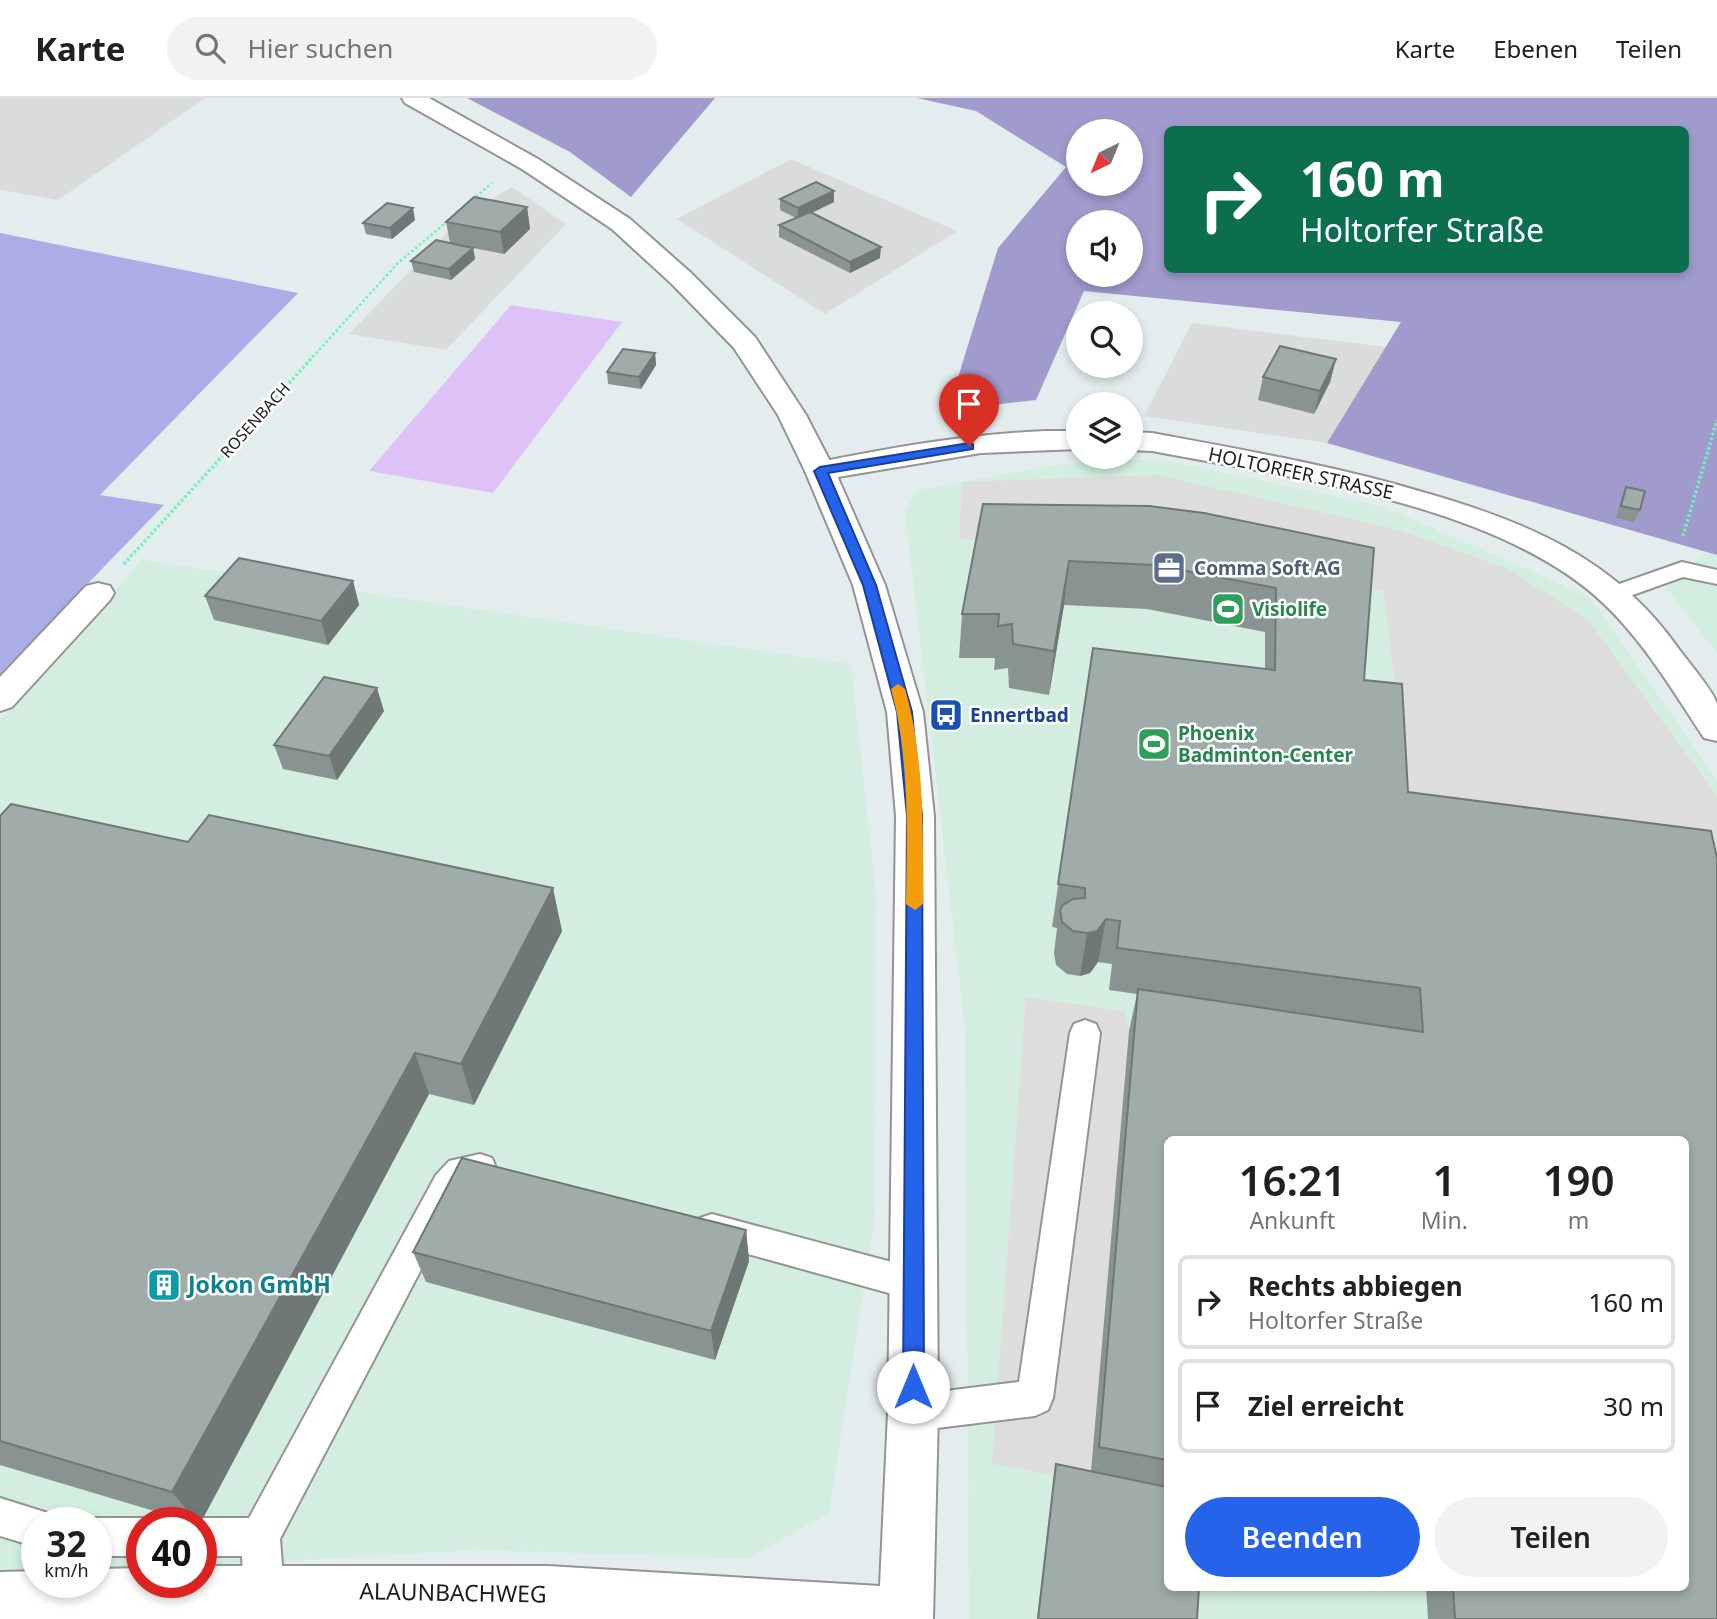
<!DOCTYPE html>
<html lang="de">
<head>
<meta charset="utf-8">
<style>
	body { margin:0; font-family:"Noto Sans",sans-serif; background:#f2f2f2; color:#202124; height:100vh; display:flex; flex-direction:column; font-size:26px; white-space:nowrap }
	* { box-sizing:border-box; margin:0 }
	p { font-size:23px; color:#757577 }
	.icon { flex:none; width:38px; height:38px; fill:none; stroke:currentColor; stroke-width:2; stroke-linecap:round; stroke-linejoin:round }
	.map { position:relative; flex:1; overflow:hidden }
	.sheet { position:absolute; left:1164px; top:1038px; width:525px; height:455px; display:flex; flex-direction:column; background:#fff; border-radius:10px; box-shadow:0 4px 10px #0003 }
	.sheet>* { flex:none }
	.top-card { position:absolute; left:1164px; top:28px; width:525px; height:147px; border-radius:10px; box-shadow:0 4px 10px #0003; background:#0b6e4f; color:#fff; overflow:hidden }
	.needle { width:46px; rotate:223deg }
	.buttons { position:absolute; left:1066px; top:21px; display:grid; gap:14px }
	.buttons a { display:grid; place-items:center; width:77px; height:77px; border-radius:50%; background:#fff; box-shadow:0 4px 10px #0003; font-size:35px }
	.speed { position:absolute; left:21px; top:1409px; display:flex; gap:14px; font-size:35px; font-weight:700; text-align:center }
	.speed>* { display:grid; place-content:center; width:91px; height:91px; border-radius:50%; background:#fff; box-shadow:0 4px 10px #0003; line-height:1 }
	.speed small { font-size:18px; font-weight:400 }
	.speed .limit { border:10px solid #d22; background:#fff; color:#111 }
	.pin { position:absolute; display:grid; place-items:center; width:60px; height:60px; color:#fff; margin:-72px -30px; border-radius:50% 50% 50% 0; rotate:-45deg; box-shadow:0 0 7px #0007 }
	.pin .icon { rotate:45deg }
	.me { position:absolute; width:77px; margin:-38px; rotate:0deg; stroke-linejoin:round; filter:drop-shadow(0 0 5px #0008) }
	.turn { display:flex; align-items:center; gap:24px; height:147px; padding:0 21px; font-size:32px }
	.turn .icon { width:91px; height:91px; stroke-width:2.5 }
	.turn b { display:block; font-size:49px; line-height:60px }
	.eta { display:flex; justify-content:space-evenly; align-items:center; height:119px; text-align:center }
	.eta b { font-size:42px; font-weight:600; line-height:49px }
	.cta { display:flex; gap:14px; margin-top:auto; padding:14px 21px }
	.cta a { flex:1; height:80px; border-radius:42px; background:#2563eb; color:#fff; font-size:28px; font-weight:600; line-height:80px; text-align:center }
	.cta a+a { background:#f2f2f2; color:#202124 }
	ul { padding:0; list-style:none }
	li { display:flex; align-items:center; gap:21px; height:94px; margin:0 14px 10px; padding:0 7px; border:4px solid #e0e0e0; border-radius:10px }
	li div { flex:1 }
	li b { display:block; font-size:26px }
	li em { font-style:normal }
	header { display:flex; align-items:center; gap:42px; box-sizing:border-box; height:98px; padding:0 35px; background:#fff; border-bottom:2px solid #e0e0e0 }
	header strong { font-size:33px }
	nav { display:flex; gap:38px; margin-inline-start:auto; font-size:24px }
	.search { width:490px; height:63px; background:#f2f2f2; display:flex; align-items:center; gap:18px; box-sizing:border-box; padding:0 24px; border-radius:38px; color:#757577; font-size:26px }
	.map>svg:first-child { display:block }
	.residential { fill:#dadbdb }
	.commercial { fill:#d3eee0; fill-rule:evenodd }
	.grass { fill:#abaee6 }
	.forest { fill:#a19acc; fill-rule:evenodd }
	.park { fill:#dec2f7 }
	.parking { fill:#ddd }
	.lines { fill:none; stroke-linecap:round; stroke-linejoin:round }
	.service-casing { stroke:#949494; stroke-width:4 }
	.minor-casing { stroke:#949494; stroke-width:4 }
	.tertiary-casing { stroke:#949494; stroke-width:4 }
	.path-far1 { stroke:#6ff3b7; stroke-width:2.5; stroke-dasharray:2.5 2.5; stroke-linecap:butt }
	.path { stroke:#6ff3b7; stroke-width:3.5; stroke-dasharray:2.5 2.5; stroke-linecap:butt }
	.service { fill:#fff; fill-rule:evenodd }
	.minor { fill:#fff; fill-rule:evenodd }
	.tertiary { fill:#fff; fill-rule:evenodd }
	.wall { fill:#899492 }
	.shaded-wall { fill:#6f7877 }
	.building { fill:#9facaa; stroke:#6f7877; stroke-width:2 }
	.route { fill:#2563eb; stroke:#184099; stroke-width:2 }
	.slow { fill:#f59e0b }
	.labels { text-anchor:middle; stroke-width:5; stroke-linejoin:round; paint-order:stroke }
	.far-street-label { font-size:16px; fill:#1d1d1d; stroke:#fff }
	.street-label { font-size:19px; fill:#1d1d1d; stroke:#fff }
	.service-label { font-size:19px; font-weight:bold; fill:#4e5e75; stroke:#fff; text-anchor:start }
	.leisure-label { font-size:19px; font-weight:bold; fill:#27864d; stroke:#fff; text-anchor:start }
	.transit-label { font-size:19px; font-weight:bold; fill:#164399; stroke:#fff; text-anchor:start }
	.near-culture-label { font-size:23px; font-weight:bold; fill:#0d838f; stroke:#fff; text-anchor:start }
	.near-street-label { font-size:23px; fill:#1d1d1d; stroke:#fff }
</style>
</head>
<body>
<header>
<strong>Karte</strong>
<div class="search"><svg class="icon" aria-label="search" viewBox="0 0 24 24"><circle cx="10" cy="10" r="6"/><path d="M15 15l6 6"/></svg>Hier suchen</div>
<nav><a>Karte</a><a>Ebenen</a><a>Teilen</a></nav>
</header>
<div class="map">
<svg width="1717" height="1521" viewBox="0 0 1717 1521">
	<rect width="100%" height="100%" fill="#e4edee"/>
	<g class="residential">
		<path d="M0,0H205L58,102L0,92Z"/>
		<path d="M791,61L957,133L825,216L677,121Z"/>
		<path d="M512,89L566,126L446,252L349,236L465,116Z"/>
		<path d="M1192,225L1386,249L1327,345L1144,318Z"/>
	</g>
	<g class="commercial">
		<path d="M1159,361L1382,408L1590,499L1717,682V1521H969L965,931L905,413L917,392L1060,366ZM1167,1041H1685V1489H1167Z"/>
		<path d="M1704,455L1717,457V555L1666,490Z"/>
		<path d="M142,462L851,566L876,796L875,1117L829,1415L749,1460L474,1452L201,1468V1424H142V1469L96,1470V1424H37V1471H0V622Z"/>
	</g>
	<path class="grass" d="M0,135L298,195L100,397L164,407L0,576Z"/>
	<g class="forest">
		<path d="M467,0H715L631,99L570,54Z"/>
		<path d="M917,0H1717V457L1327,345L1401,224L1084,193L1036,302L948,312L998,150L1066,69L976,13ZM1167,32H1685V172H1167ZM1078,33H1130V86H1078ZM1078,124H1130V177H1078Z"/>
	</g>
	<path class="park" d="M511,207L622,224L493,395L369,373Z"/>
	<g class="parking">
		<path d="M1158,377L1400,432L1508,471L1588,522L1717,698V758L1413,718L1383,492L1157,447L959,441L962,384Z"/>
		<path d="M1026,899L1125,913L1129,933L1090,1383L992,1366Z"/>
	</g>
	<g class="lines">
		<defs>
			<g id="service">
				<path d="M1682,464L1717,472V486L1683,479L1613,504L1605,501L1601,496L1605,491Z"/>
				<path d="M1085,922L1096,926L1100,935L1053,1300L1048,1312L1035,1318L913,1333L900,1328L895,1315L900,1302L913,1297L1019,1284L1070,935L1074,926Z"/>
				<path d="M480,1056L492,1060L496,1070L492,1080L470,1086L460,1097L280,1441L284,1493L278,1507L264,1513L250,1507L244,1493L242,1458H201V1424H189L201,1420H249L436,1077L449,1063Z"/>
				<path d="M712,1116L914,1170L926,1175L931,1186L926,1197L914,1202L712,1146L700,1142L695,1131L700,1120Z"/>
				<path d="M0,1400L51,1416L54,1424H37V1449L0,1438Z"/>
				<path d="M96,1420H142L154,1424H142V1458H96V1424H84Z"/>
			</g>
			<g id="minor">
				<path d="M1046,333H1078V351L981,355L820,382L809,379L805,373L809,367L820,364C895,349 969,336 1046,333Z"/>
				<path d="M1130,334L1152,335C1244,352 1336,368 1426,395C1527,424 1616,461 1678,550C1686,561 1715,595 1717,606C1717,617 1717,632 1717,643L1704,640C1673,593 1643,542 1602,504C1497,406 1289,379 1152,353L1130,352Z"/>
				<path d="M98,485L110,488L114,495L110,502L12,609L0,613V579L86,488Z"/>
			</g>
			<path id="tertiary" d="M402,0H429L538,61L630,121L691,175L755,239L806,317L835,373L885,487L923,614L934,718L938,1315L933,1521H0V1474L37,1473V1484H96V1471L142,1470V1484H201V1468H548L880,1488L888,1315L896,718L887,614L853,487L805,373L778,317L734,250L673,187L612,131L522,71L405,5Z"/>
		</defs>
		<use href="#service" class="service-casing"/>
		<use href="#minor" class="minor-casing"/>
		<use href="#tertiary" class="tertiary-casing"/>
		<g class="path-far1">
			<path d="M472,102L492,85"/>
			<path d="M309,263L398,165L449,122"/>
		</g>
		<g class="path">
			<path d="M1683,438L1717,322"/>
			<path d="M124,466L311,261"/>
		</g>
		<use href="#service" class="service"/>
		<use href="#minor" class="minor"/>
		<use href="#tertiary" class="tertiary"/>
	</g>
	<g class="wall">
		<path d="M780,101L834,104L812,115L880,160L850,175L779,139V127L796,120L780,112Z"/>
		<path d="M527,109L530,131L504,156L473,150L475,161L451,182L414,174L411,163L450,145L446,124Z"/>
		<path d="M415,122L392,141L366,136L363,125Z"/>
		<path d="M655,255L656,267L641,291L608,286L607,274Z"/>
		<path d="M1336,261L1330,284L1314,316L1258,302L1263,279Z"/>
		<path d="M1626,389L1640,412L1634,424L1616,420L1621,401Z"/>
		<path d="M983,406L1204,415L1364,582L1408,694L1717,1521H1428L1426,1489H1685L1167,1041V1489L1197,1521H1037L1054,1376L1056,1366L1091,1373L1129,933L1137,896L1109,892L1112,866L1098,864L1090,875L1080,878L1067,876L1056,867L1054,855L1057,830L1052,829L1093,550L1265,571V534L1147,511L1064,507L1049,597L1009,590L1008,570L994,572L995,560H959L962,516Z"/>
		<path d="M353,483L359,507L328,547L214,522L205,498Z"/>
		<path d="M384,613L337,682L283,671L274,647Z"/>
		<path d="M0,718L562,833L474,1007L429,996L201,1424H191L0,1367Z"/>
		<path d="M746,1132L749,1163L715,1262L426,1184L413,1154Z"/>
	</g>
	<g class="shaded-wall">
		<path d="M834,93V104L798,121V110Z"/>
		<path d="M527,109L530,131L504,156L500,134Z"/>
		<path d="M413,110L415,122L392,141L390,130Z"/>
		<path d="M881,149L880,160L850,175V164Z"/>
		<path d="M473,150L475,161L451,182L449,171Z"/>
		<path d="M655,255L656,267L641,291L639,279Z"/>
		<path d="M1336,261L1330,284L1314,316L1320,293Z"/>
		<path d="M1069,463L1064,507L1049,597L1054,553Z"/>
		<path d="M353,483L359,507L328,547L321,523Z"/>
		<path d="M377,590L384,613L337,682L329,658Z"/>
		<path d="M553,790L562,833L474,1007L461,966Z"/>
		<path d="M1106,821L1098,864L1090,875L1080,878L1087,835Z"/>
		<path d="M415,955L429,996L201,1424H197L172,1394Z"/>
		<path d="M746,1132L749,1163L715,1262L711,1233Z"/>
	</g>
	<g class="building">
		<path d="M816,84L834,93L798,110L780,101Z"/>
		<path d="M474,99L527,109L500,134L446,124Z"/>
		<path d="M387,105L413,110L390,130L363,125Z"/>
		<path d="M810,114L881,149L850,164L779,127Z"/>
		<path d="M436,142L473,150L449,171L411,163Z"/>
		<path d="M1280,248L1336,261L1320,293L1263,279Z"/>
		<path d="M623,251L655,255L639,279L607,274Z"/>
		<path d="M1626,389L1645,393L1640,412L1621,408Z"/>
		<path d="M983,406L1149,408L1204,415L1374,450L1364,582L1402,586L1408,694L1711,733L1717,760V1521H1455L1453,1489H1685V1041H1167V1362L1099,1349L1138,891L1423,934L1420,890L1117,850L1120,823L1106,821L1097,833L1087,835L1073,833L1062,824L1060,812L1063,807L1073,801L1085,800V790L1058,786L1093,550L1275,572L1276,490L1155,467L1069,463L1054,553L1013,546L1012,526L998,528L999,516H962Z"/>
		<path d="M239,460L353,483L321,523L205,498Z"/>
		<path d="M324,579L377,590L329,658L274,647Z"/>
		<path d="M11,706L188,744L209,717L553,790L461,966L415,955L172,1394L0,1343V718Z"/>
		<path d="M462,1060L746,1132L711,1233L413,1154Z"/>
		<path d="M1056,1366L1167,1389V1489H1199L1197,1521H1038Z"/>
	</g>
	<path class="route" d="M969,345L973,346V351L828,375L876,487L912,614L922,718L924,1289L921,1296L913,1299L906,1296L903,1289L907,718L897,614L863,487L814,373L820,369Z"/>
	<path class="slow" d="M898,586L905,591C925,660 923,735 923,806L915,812L906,806C907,735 910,660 891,591Z"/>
	<defs>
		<symbol id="office-square" viewBox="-11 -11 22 22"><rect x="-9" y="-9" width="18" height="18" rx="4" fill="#5c6f8a" stroke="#fff"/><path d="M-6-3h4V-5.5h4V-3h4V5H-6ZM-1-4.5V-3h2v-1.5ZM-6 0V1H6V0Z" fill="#fff"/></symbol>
		<symbol id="stadium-square" viewBox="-11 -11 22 22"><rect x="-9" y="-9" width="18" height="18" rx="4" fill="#2e9e5b" stroke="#fff"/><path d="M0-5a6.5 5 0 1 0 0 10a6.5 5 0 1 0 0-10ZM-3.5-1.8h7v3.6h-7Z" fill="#fff"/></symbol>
		<symbol id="bus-square" viewBox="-11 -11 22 22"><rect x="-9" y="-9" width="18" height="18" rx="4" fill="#1a4fb4" stroke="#fff"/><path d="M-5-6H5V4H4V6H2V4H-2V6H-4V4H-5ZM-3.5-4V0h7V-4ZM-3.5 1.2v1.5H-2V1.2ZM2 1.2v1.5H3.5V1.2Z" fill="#fff"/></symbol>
		<symbol id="building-square" viewBox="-11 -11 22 22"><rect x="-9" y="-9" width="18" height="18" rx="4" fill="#0f9aa8" stroke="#fff"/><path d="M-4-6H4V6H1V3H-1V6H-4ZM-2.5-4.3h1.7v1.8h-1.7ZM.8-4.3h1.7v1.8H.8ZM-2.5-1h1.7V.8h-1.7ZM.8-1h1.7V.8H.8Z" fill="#fff"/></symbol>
	</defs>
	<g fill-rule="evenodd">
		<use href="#office-square" x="1150" y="451" width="38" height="38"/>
		<use href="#stadium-square" x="1209" y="492" width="38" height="38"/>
		<use href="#bus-square" x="927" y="598" width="38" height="38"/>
		<use href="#stadium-square" x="1135" y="627" width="38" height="38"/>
		<use href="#building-square" x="145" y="1168" width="38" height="38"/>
	</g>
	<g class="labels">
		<g class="far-street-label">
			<text transform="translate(255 322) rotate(-48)" y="6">ROSENBACH</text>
		</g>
		<g class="street-label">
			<text transform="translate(1301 375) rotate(12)" y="7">HOLTORFER STRASSE</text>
		</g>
		<g class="service-label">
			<text x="1194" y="477">Comma Soft AG</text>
		</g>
		<g class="leisure-label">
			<text x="1252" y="518">Visiolife</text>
			<text x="1178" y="642">Phoenix<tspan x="1178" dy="22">Badminton-Center</tspan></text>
		</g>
		<g class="transit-label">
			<text x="970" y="624">Ennertbad</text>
		</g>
		<g class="near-culture-label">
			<text x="188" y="1195">Jokon GmbH</text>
		</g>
		<g class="near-street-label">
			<text transform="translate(453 1495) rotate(1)" y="8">ALAUNBACHWEG</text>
		</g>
	</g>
</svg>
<div class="buttons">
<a><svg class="needle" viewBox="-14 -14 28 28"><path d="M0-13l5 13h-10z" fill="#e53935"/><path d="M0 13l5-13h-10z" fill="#757577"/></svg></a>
<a><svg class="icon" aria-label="sound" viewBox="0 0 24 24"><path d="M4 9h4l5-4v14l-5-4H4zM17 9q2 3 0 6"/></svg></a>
<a><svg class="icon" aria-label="search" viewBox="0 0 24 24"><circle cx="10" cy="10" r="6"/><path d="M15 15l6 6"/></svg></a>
<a><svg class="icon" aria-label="layers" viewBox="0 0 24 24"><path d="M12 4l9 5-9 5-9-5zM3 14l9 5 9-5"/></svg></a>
</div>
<div class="speed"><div>32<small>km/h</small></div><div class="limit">40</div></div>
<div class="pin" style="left:969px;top:348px;background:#d93025"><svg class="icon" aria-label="arrive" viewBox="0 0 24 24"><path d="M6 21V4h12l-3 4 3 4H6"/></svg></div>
<svg class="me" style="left:913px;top:1289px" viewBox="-20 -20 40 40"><circle r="19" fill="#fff"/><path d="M0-13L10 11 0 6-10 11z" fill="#2563eb"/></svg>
<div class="top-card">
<div class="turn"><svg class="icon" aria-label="right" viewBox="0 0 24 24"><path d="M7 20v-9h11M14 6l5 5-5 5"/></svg><div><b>160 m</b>Holtorfer Straße</div></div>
</div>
<section class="sheet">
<div class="eta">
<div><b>16:21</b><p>Ankunft</p></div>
<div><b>1</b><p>Min.</p></div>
<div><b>190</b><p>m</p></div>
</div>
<ul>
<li><svg class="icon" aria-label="right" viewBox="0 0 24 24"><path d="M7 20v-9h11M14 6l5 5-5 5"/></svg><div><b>Rechts abbiegen</b><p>Holtorfer Straße</p></div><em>160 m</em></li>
<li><svg class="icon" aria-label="arrive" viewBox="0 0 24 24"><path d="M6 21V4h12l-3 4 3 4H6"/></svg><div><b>Ziel erreicht</b></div><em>30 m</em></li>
</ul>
<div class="cta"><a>Beenden</a><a>Teilen</a></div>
</section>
</div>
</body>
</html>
